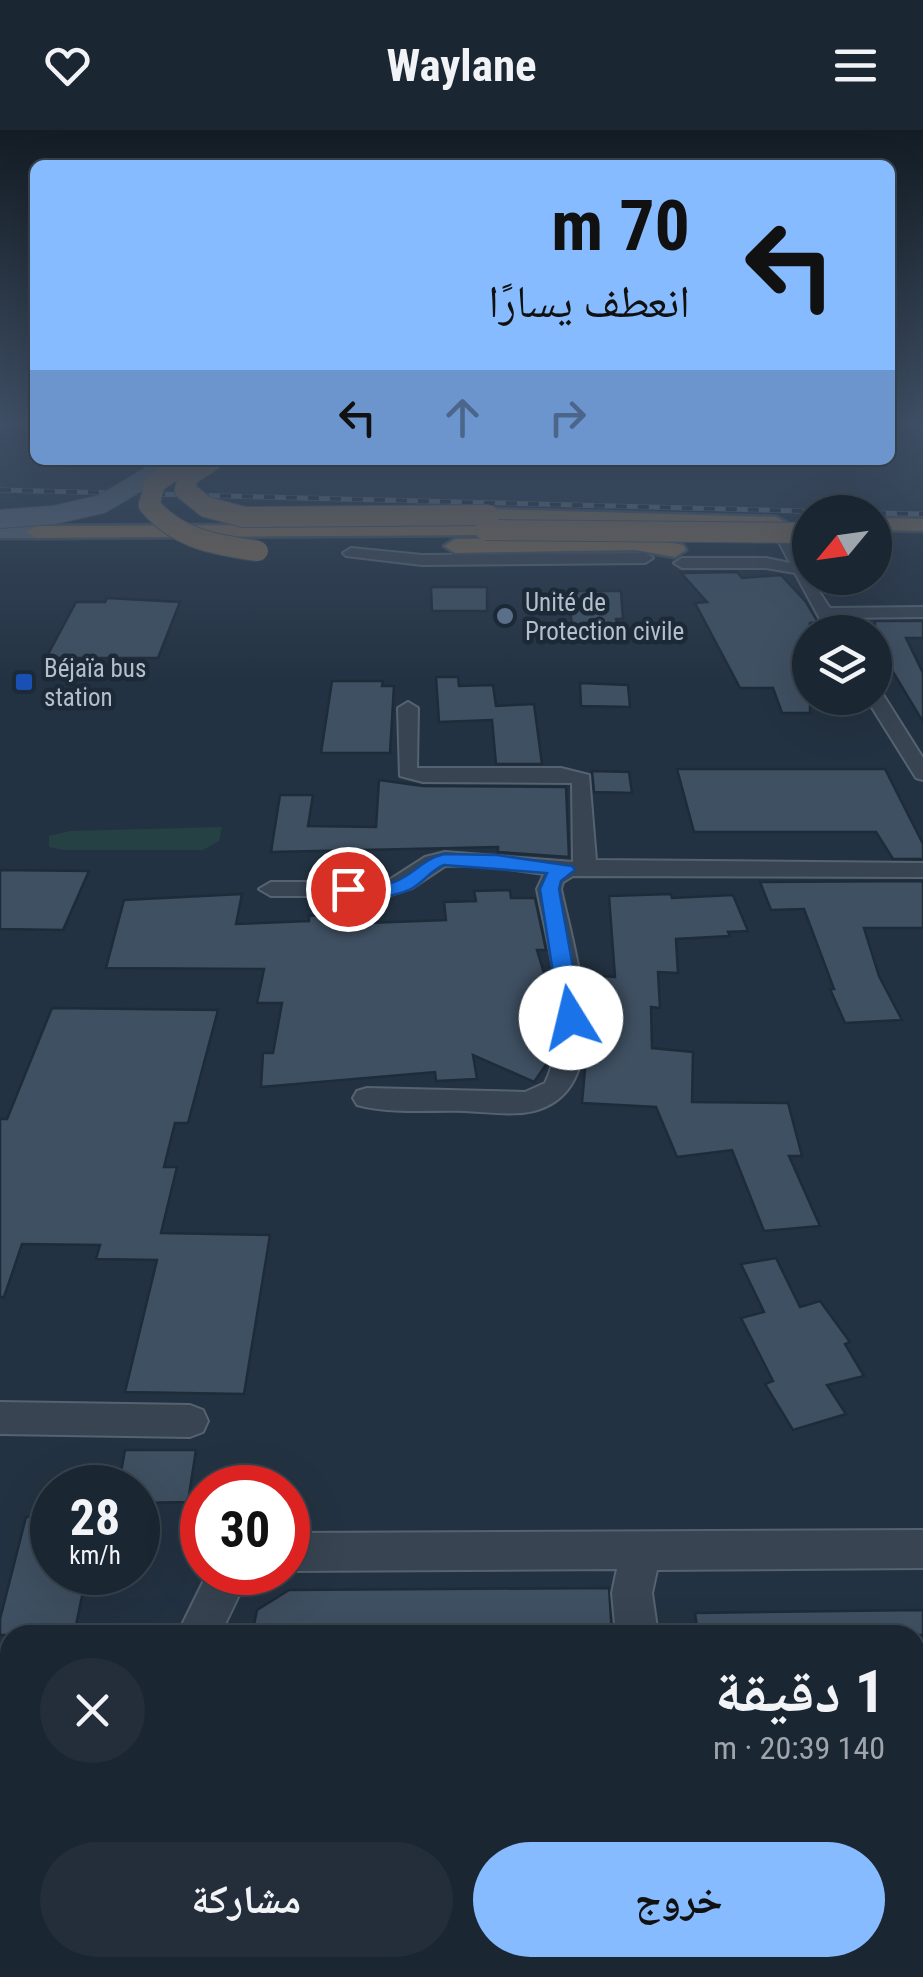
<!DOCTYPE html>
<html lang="ar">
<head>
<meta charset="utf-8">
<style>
	body { margin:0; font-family:"Roboto Condensed","Noto Naskh Arabic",sans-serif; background:#232e3a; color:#f1f3f6; direction:rtl; height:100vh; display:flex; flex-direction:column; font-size:38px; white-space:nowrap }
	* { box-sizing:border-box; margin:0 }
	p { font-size:32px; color:#9fa5ac }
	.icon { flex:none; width:55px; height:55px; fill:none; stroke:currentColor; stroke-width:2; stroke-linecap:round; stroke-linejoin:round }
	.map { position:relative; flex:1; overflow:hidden; direction:ltr }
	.details { position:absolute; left:0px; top:1495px; width:925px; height:352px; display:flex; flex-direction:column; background:#1a2632; border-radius:30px 30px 0 0; box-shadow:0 10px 40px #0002,0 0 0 2px #38434d; direction:rtl }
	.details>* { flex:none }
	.top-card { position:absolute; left:30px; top:30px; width:865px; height:305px; border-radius:15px; box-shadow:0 10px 40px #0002,0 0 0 2px #38434d; direction:rtl; background:#86bbff; color:#111; overflow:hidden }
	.needle { width:65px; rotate:241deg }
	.buttons { position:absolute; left:792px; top:365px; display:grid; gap:20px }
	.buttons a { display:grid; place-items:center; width:100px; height:100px; border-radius:50%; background:#1a2632; box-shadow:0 10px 40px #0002,0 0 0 2px #38434d; font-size:50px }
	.speed { position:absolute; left:30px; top:1335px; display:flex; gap:20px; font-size:50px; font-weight:700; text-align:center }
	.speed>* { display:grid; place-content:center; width:130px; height:130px; border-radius:50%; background:#1a2632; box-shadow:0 10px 40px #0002,0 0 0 2px #38434d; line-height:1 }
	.speed small { font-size:25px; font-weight:400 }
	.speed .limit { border:15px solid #d22; background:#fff; color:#111 }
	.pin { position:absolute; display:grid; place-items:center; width:85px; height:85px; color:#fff; margin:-42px; border:5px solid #fff; border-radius:50%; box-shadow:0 2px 10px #0007 }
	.me { position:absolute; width:110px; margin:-55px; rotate:351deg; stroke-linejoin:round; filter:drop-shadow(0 0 8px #0008) }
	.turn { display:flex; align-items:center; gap:35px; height:210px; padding:0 40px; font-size:45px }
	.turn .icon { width:130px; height:130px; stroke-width:2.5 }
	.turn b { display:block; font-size:70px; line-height:85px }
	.lanes { display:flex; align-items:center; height:95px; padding:0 40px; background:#0003; justify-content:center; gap:50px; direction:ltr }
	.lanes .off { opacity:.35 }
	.round { display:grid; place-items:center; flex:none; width:105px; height:105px; border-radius:52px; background:#232e3a }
	.overview { display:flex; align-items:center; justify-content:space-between; height:170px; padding:0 40px }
	h1 { font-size:60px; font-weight:700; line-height:75px }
	.button { display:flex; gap:20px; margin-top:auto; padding:20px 40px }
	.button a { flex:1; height:115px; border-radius:60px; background:#86bbff; color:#111; font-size:40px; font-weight:700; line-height:115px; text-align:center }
	.button a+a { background:#232e3a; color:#f1f3f6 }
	header { display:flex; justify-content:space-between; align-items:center; height:130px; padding:0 40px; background:#1a2632; font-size:45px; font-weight:700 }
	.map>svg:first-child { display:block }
	.green { fill:#254143 }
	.building { fill:#3f5062; stroke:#1e2b39; stroke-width:2.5 }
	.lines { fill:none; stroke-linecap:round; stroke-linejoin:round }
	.minor-casing { stroke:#55626f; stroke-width:4 }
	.major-casing { stroke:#414d5b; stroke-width:5 }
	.highway-casing { stroke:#424f5c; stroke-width:5 }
	.minor { fill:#384452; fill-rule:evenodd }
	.major { fill:#556372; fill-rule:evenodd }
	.highway { fill:#796854; fill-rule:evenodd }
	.rail-casing { stroke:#596879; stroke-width:5 }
	.rail { stroke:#1c2937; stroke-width:4; stroke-dasharray:11; stroke-linecap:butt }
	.major-bridge-casing { stroke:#414d5b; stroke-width:20; stroke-linecap:butt }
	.highway-bridge-casing { stroke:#424f5c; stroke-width:22; stroke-linecap:butt }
	.major-bridge { stroke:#556372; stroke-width:18 }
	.highway-bridge { stroke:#796854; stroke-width:20 }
	.route { fill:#1a73e8; stroke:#114b97; stroke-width:2.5 }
	.service-dot { fill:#5c6f8a; stroke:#1c2937; stroke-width:4 }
	.transit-dot { fill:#1a4fb4; stroke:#1c2937; stroke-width:4 }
	.labels { text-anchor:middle; stroke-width:9; stroke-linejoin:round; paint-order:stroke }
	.far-poi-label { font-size:25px; fill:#b4bfcc; stroke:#1c2937; text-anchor:start }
</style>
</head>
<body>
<header><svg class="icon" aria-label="menu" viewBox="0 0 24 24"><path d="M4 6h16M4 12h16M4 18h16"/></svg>Waylane<svg class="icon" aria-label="heart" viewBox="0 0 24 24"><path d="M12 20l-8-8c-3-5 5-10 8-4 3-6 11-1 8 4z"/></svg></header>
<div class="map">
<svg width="923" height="1847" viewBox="0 0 923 1847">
	<rect width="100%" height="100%" fill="#233242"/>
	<path class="green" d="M222,697L219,711L203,720H64L49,717V706L70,701Z"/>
	<g class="building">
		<path d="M737,442L742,448L781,445L806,472L818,492L810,493V583H782L773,558H740L695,473L707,472L681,443Z"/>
		<path d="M431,457H487V481H432Z"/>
		<path d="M568,461H621L623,489H616L619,501H612L613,505H573Z"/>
		<path d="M107,468L180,472L158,528H46L76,472H105Z"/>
		<path d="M875,491H923V508H906L923,543V592L875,512Z"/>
		<path d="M436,547H458L459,556L493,555L496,576L534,574L542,634H496L492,590L439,592Z"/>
		<path d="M332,551H383L382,556H394L390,623H321Z"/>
		<path d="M580,553L628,555L630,577L581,576Z"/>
		<path d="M677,639H885L923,714V729H893L876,702H694Z"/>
		<path d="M592,641L629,642L632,663L594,662Z"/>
		<path d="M379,650L423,656L566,657L569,727L498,722V717L271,722L280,665H313L308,696L376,697Z"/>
		<path d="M0,740L89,741L63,800L0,799Z"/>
		<path d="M923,751V798H864L879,846L902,890L845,893L830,859H834L804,779L771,780L760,752Z"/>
		<path d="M510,760L511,768H535L546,820H537L553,872L550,929L534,952L473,925L477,949L436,951L435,942L261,957L263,923H273L282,873H257L264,839L106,838L124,770L242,764L236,794L309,791V786L320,785V772L357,771V782H368V793L446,790L444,772L476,771L474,761Z"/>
		<path d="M671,764L672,768L733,765L748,801L728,802L730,806L676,809L678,843L658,842L660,878L651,877L652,918L693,922L692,972L788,973L802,1026H789L820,1096L764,1101L732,1020L677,1027L656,977L582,973L587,917V845L615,847L609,766Z"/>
		<path d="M52,878L218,880L188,993H175L164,1037H177L161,1103L270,1105L244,1264L125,1262L157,1130L96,1129L100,1115L22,1114L4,1167H0V989H7Z"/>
		<path d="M776,1128L800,1177L820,1171L850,1212L845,1214L864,1246L827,1255L846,1284L793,1300L765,1254L773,1251L741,1188L764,1182L741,1134Z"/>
		<path d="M125,1320H196L188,1372L138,1373V1358H118Z"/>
		<path d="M26,1387H52V1442H87L74,1505H0V1489Z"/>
		<path d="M609,1458L612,1505H252L257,1480L289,1460Z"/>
		<path d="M923,1480V1505H698L695,1483Z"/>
	</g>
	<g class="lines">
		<defs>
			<g id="minor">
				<path d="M776,389L783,393L810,439V448L830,478L923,477V487L836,488L844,502H827L795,443L766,438H682L674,433L682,428H766L790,433L769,393Z"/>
				<path d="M351,418L422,425L645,423L653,428L645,433L422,435L346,426L343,423Z"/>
				<path d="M875,561L882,563L923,628V650L916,648L866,568H875Z"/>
				<path d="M408,572L418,578L417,638H561L589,645L596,730L923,733V747L573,746L563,752L561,759C573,818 620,959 534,981C513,986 487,982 465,981C430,980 390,984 357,975L353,968L357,961L367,958L525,962L545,953C573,893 549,821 537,759L544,744L479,735L445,736L412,758L387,766H271L259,759L271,752H386L425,727L445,722L573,732L572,653L423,652L400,646L398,578Z"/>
				<path d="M0,1272L190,1275L203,1280L208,1291L203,1302L190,1307L0,1304Z"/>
				<path d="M923,1400V1438L657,1440L652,1463L658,1505H616L612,1463L617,1439L288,1441V1403Z"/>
				<path d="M208,1442H250L220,1505H177Z"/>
				<path d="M384,1838H438L442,1847H388Z"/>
				<path d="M652,1838H702L703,1847H653Z"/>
			</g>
			<path id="major" d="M0,396H37L46,402L37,408H0Z"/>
			<g id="highway">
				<path d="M489,379L776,387L787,393L776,399L482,389L479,385Z"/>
				<path d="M875,388L923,389V401L875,400Z"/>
				<path d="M485,394L496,400L493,405L37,408L26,402L37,396Z"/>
				<path d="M635,406L683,415L686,420L675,427L635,420L455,423L444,416L455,409Z"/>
			</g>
		</defs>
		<use href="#minor" class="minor-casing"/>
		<use href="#major" class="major-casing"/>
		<use href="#highway" class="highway-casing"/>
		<use href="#minor" class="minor"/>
		<use href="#major" class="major"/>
		<use href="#highway" class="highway"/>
		<defs>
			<g id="rail">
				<path d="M0,360L840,382"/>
				<path d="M875,383L923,384"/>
			</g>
		</defs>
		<use href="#rail" class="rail-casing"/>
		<use href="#rail" class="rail"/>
		<defs>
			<path id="major-bridge" d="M0,389L54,385L102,374L176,330"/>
			<g id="highway-bridge">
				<path d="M189,330L155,353L149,375C177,409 216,415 258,421"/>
				<path d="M213,330L188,346L185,360L206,377L244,387L489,385"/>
				<path d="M485,400L810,403"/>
			</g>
		</defs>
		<use href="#major-bridge" class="major-bridge-casing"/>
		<use href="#highway-bridge" class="highway-bridge-casing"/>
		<use href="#major-bridge" class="major-bridge"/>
		<use href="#highway-bridge" class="highway-bridge"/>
	</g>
	<linearGradient id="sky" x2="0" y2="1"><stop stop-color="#131c24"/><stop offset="0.53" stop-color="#3f4f65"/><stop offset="1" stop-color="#3f4f65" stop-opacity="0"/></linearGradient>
	<rect width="923" height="554" fill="url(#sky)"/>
	<path class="route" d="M444,724L497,725L572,736L575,740L561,751L559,759L582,888L579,893H563L560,888L540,759L547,743L444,735C431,740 423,753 411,759C393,768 353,771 338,759C354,747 376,759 394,752C413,745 423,729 444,724Z"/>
	<circle class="service-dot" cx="505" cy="486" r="10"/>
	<rect class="transit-dot" x="14" y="542" width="20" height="20" rx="5"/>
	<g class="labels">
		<g class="far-poi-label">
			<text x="525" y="481">Unité de<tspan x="525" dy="29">Protection civile</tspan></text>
			<text x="44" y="547">Béjaïa bus<tspan x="44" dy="29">station</tspan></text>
		</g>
	</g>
</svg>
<div class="buttons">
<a><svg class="needle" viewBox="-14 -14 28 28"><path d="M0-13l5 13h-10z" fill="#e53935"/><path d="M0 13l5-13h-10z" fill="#9fa5ac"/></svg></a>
<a><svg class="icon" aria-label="layers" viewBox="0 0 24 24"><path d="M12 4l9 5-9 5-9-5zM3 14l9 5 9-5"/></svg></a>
</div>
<div class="speed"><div>28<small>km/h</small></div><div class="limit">30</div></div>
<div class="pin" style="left:348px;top:759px;background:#d93025"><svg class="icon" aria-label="arrive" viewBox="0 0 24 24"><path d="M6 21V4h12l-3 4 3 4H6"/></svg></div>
<svg class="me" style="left:571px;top:888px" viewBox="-20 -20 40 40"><circle r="19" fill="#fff"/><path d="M0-13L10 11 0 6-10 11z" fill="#1a73e8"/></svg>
<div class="top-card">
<div class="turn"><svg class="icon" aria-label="left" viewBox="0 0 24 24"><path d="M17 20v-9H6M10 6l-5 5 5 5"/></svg><div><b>70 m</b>انعطف يسارًا</div></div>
<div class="lanes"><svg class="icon" aria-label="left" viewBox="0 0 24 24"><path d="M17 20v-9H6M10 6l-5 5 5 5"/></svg><svg class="icon off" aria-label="ahead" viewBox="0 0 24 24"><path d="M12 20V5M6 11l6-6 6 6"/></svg><svg class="icon off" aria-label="right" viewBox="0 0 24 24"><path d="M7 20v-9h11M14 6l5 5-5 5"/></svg></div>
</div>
<section class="details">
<div class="overview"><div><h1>1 دقيقة</h1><p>140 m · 20:39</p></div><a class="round"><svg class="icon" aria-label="close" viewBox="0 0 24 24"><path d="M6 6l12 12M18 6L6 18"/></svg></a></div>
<div class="button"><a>خروج</a><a>مشاركة</a></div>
</section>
</div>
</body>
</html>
